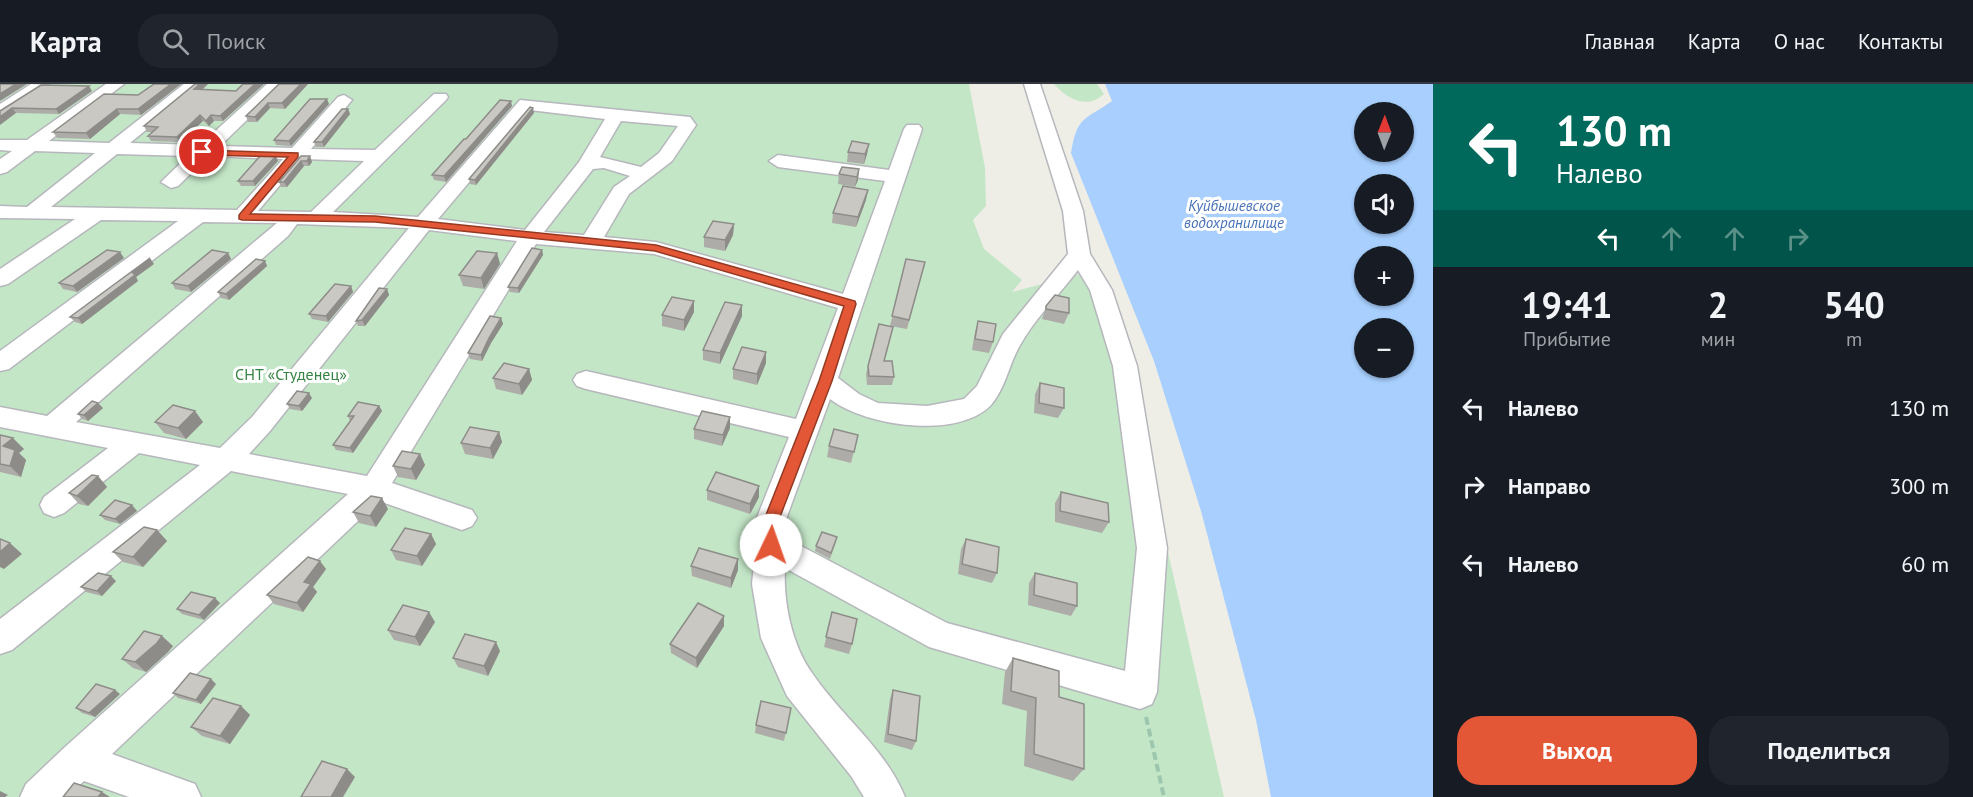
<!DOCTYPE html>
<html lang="ru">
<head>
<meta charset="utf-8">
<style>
	body { margin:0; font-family:"PT Sans",sans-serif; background:#20242c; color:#f1f3f6; height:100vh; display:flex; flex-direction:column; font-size:22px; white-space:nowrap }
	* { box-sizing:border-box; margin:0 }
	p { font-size:20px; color:#9ea1a6 }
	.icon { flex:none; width:33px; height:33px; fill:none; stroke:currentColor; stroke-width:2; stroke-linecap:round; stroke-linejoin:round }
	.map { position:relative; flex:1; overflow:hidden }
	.panel { display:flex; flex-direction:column; background:#171b24; width:540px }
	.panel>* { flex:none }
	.top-card { background:#00695c; color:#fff; overflow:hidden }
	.needle { width:39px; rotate:1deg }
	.fabs { position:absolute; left:1354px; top:18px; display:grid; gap:12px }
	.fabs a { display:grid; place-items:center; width:60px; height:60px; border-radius:50%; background:#171b24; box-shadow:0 2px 4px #0004; font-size:30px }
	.pin { position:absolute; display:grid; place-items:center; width:51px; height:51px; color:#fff; margin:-26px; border:3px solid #fff; border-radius:50%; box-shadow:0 2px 6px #0007 }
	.me { position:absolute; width:66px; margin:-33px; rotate:3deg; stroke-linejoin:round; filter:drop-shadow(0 0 4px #0008) }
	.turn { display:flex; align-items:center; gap:21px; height:126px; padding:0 24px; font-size:27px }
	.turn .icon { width:78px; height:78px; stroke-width:2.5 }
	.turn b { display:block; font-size:42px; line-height:51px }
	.lanes { display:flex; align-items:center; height:57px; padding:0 24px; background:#0003; justify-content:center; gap:30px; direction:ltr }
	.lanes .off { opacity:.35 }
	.eta { display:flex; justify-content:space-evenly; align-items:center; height:102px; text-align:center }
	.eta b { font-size:36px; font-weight:700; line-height:42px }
	.primary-button { display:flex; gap:12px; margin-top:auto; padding:12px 24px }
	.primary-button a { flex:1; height:69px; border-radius:24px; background:#e45736; color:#fff; font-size:24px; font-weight:700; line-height:69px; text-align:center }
	.primary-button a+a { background:#20242c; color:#f1f3f6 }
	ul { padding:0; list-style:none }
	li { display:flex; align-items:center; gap:18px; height:78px; padding:0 24px }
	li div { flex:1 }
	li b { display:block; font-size:22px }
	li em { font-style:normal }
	header { display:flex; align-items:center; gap:36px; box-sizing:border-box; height:84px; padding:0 30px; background:#171b24; border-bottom:2px solid #363941 }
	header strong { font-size:28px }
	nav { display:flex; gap:33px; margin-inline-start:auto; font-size:21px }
	.search { width:420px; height:54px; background:#20242c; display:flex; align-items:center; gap:15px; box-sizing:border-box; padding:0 21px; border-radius:24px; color:#9ea1a6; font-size:22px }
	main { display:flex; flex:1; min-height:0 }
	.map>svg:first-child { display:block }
	.green { fill:#c3e6c7 }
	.water { fill:#a8cffd; fill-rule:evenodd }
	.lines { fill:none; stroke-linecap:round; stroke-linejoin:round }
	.minor-casing { stroke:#b6b7bc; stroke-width:3 }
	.path { stroke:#9cc6ad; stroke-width:4; stroke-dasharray:8 4; stroke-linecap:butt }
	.minor { fill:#fff; fill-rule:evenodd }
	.wall { fill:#aeaca8 }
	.shaded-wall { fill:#8d8c88 }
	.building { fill:#cac8c3; stroke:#8d8c88; stroke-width:1.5 }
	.route { fill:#e45736; stroke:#943923; stroke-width:1.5 }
	.labels { text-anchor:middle; stroke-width:6; stroke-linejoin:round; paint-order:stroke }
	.far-water-label { font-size:15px; font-style:italic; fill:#4772b7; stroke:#fff }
	.park-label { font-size:16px; fill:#378343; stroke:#fff }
</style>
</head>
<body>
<header>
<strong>Карта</strong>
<div class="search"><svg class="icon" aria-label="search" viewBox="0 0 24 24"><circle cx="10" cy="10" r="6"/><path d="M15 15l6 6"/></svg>Поиск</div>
<nav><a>Главная</a><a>Карта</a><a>О нас</a><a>Контакты</a></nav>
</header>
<main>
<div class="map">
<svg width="1433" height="713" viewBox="0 0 1433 713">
	<rect width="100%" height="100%" fill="#efeee6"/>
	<g class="green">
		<path d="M0,0H969L985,84L986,122L973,136L984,165L1022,196L1012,208L1090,187L1105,193L1224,713H0Z"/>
		<path d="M1054,0H1097L1104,10C1087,26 1067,15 1054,0Z"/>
	</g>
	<path class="water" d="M1105,0H1433V713H1271L1256,636L1201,427L1154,277L1071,69C1077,32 1085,36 1112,17ZM1365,28H1404V68H1365ZM1365,100H1404V140H1365ZM1365,172H1404V212H1365ZM1365,244H1404V284H1365Z"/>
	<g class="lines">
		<defs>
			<g id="minor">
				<path d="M31,0L48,1L0,32V20Z"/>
				<path d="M106,0H124L49,57L109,59L184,0H202L130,59L200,61L267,0H284L220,62L292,64L338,13L344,11L352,16L311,65L375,66L434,10H446L448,13L446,16L333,128L418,133L520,16L690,33L696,41L672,77L629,110L604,153L656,158L843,210L885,97L778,83L769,77L778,71L889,86L904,45L907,41H919L922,45L838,294L859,310L878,319L927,322L964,315L977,302L1003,250L1068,170L1063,127L1024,0H1040L1083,127L1090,170L1112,206L1137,282L1167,464L1157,608L1152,620L1140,625L929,563L785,484C783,518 792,561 812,589C841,632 885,664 905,713H864L851,692L787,612L761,554L752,500L756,461L752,446L789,353L586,305L577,302L573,296L577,290L586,287L796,335L838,224L654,170L536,160L392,399L472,426L477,434L472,442L462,446L379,417L112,670L195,700L201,713H129L84,697L67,713H20L26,700L65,663L348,410L231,387L12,566L0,570V535L200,381L139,369L64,429L54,433L44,429L40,421L44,413L108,364L0,343V323L47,332L277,139L203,138L9,285L0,287V267L178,137L101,136L8,200L0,202V185L75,135L0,134V122L27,123L95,69L35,67L7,88L0,90V75L12,67L0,66V56H27ZM530,26L605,35L579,78L525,146L438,135ZM621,37L678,42L659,69L641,83L600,73ZM117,70L188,72L161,98L171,104L178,102L209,72L283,75L237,126L51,123ZM302,75L364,77L311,128L258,127ZM604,84L630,92L614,103L584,151L544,148L593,85ZM297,140L409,144L252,333L220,364L76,338L288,152ZM429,146L517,157L367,392L249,370L270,347ZM1078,186L1090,206L1113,282L1137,464L1125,587L947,539L784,453L782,446L830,315C865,342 957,356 991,321C1005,305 1009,281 1019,263C1034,235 1059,211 1078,186Z"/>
			</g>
		</defs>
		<use href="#minor" class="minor-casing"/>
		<path class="path" d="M1146,633L1164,713"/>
		<use href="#minor" class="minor"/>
	</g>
	<g class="wall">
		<path d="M154,0H181L141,31L120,30L90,55L57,54L53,48L138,11Z"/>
		<path d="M195,0H208L202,6L236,7L223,37H214L209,42L203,37L180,58L151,57L148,52L152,48H147L144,42Z"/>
		<path d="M279,0H308L285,25L270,24L257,38H248L246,32Z"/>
		<path d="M92,7L59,30L16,29L0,27Z"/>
		<path d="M329,20L291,62L276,61L274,56Z"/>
		<path d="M512,22L446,98L434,96L432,91L466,55Z"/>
		<path d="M348,25L350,30L324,63H316L314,58Z"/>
		<path d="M534,29L476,101L470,100L469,95Z"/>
		<path d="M869,60L867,70L864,80L847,78L848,68Z"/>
		<path d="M301,72L312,78L309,82H304L287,103H281L279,98Z"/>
		<path d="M278,77L255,102H241L238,97Z"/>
		<path d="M859,85L858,96L855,103L838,100L839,90Z"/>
		<path d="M866,116L856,143L832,139L833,129Z"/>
		<path d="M734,140L733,151L725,167L704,163V153Z"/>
		<path d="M542,166L543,171L519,209L510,208L508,203Z"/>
		<path d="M228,169L231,175L191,208L175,205L172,199Z"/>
		<path d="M497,169L500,180L484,205L463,202L459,191Z"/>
		<path d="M124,174L77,208L63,205L59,199Z"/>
		<path d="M906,175L925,178L907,245L890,242Z"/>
		<path d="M265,177L267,182L229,216L221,214L218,208Z"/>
		<path d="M154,180L136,193L138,197L82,240L75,238L70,233Z"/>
		<path d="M351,202L353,208L328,238L312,235L309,230Z"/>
		<path d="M387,205L389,211L365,242H358L356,237Z"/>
		<path d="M694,217V228L684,247L662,242V231Z"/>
		<path d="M1046,222L1069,229L1064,240L1042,235Z"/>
		<path d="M742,232L720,280L703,276V266Z"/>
		<path d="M501,234L503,240L491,259L482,277L470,275L468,269Z"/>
		<path d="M978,237L993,258L989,269L972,266L975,248Z"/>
		<path d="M885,277L894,293L892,301H867L866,290L868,282Z"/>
		<path d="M766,279L757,301L733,295V285Z"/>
		<path d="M529,285L532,296L522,311L496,305L493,294Z"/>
		<path d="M1040,299L1064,324L1058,334L1034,329L1035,310Z"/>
		<path d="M312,314L302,327L290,325L287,320Z"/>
		<path d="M379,322L382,327L353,369L336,366L333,361L350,337L348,332Z"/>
		<path d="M103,324L88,337L82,335L78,330Z"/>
		<path d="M730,333V344L722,362L694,355V345Z"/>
		<path d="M155,338H203L186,355L164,349Z"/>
		<path d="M499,348L502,358L493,375L465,370L461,359Z"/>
		<path d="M0,351L24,365L19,369L26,376L21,393L0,388Z"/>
		<path d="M858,351L851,379L827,373L829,362Z"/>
		<path d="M420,370L425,381L416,396L398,393L393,382Z"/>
		<path d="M98,392L107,403L88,422L79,420L69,409Z"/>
		<path d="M707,406L759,413L750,430L707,416Z"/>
		<path d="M1061,408L1109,438L1102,449L1055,438V419Z"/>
		<path d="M388,425L376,443L359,439L353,428Z"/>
		<path d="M137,427L120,440L105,436L100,431Z"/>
		<path d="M157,446L167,457L143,483L123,478L113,468Z"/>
		<path d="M431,450L436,460L422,482L396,476L391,466Z"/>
		<path d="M966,455L997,489L992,499L958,490L961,465Z"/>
		<path d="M836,458L830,475L815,467L816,462Z"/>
		<path d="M738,475V486L731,504L692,492L691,482Z"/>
		<path d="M326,485L313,503L317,508L303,528L274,520L267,511Z"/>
		<path d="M1035,489L1077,522L1071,532L1028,521L1029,499Z"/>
		<path d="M116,497L102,512L86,508L81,503Z"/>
		<path d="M220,519L204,536L182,530L177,525Z"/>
		<path d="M832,528L852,560L849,570L824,563Z"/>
		<path d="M435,538L420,562L394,556L388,546Z"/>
		<path d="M724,542L697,584L671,569L670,560Z"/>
		<path d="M173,562L168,568L146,588L133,584L122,575Z"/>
		<path d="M500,567L488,592L458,583L453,574Z"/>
		<path d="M1013,574L1059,613L1084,685L1073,697L1024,682L1027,627L1002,620L1005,588Z"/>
		<path d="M216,600L201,620L178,614L173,609Z"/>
		<path d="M893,606L916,657L912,666L884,658L890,615Z"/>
		<path d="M120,610L95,633L82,629L76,624Z"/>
		<path d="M241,622L250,631L230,660L202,652L191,643Z"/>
		<path d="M791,624L784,657L755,649L756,641Z"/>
	</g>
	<g class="shaded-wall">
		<path d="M16,0H27L0,17V10Z"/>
		<path d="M171,0H181L141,31L138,25Z"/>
		<path d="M200,0H208L196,11L194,5Z"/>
		<path d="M255,0H264L223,37L220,32Z"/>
		<path d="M301,0H308L285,25L282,19Z"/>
		<path d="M89,2L92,7L59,30L56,25Z"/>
		<path d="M327,15L329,20L291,62L289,57Z"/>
		<path d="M511,17L512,22L446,98L444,92Z"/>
		<path d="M268,19L270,24L257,38L255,33Z"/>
		<path d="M12,24L16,29L0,41V33Z"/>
		<path d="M533,24L534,29L476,101L475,96Z"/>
		<path d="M117,25L120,30L90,55L86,49Z"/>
		<path d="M348,25L350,30L324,63L322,58Z"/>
		<path d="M200,31L203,37L180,58L177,53Z"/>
		<path d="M211,31L214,37L209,42L206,37Z"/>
		<path d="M869,60L867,70L864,80L865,70Z"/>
		<path d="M276,72L278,77L255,102L253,97Z"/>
		<path d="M310,72L312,78L309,82L307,77Z"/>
		<path d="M301,77L304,82L287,103L284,98Z"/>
		<path d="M859,85L858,96L855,103L857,93Z"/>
		<path d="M868,106L866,116L856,143L858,133Z"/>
		<path d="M734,140L733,151L725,167V156Z"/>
		<path d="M542,166L543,171L519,209L518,204Z"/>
		<path d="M120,168L124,174L77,208L73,202Z"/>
		<path d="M228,169L231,175L191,208L188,202Z"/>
		<path d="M497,169L500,180L484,205L481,194Z"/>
		<path d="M150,174L154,180L136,193L138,197L82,240L78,234L132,188Z"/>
		<path d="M265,177L267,182L229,216L226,210Z"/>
		<path d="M351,202L353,208L328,238L326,232Z"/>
		<path d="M387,205L389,211L365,242L362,236Z"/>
		<path d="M694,217V228L684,247V236Z"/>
		<path d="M742,221V232L720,280V269Z"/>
		<path d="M501,234L503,240L491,259L482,277L481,271L489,254Z"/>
		<path d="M766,268V279L757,301V290Z"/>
		<path d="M529,285L532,296L522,311L519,300Z"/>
		<path d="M309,309L312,314L302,327L299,322Z"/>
		<path d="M98,319L103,324L88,337L84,331Z"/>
		<path d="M379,322L382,327L353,369L350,364Z"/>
		<path d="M195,327L203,338L186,355L178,344Z"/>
		<path d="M730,333V344L722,362L723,351Z"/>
		<path d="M499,348L502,358L493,375L490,364Z"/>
		<path d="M13,354L24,365L19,369L26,376L21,393L10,382L3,362Z"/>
		<path d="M420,370L425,381L416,396L411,385Z"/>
		<path d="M98,392L107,403L88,422L77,412Z"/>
		<path d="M759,402V413L750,430V420Z"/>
		<path d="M382,414L388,425L376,443L370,432Z"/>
		<path d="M132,421L137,427L120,440L115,435Z"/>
		<path d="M157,446L167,457L143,483L133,473Z"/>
		<path d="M431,450L436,460L422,482L417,472Z"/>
		<path d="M10,459L22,470L4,485L0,483V468Z"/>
		<path d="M738,475V486L731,504V494Z"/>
		<path d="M320,477L326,485L313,503L317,508L303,528L297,519L304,498Z"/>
		<path d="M111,492L116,497L102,512L97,507Z"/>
		<path d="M215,514L220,519L204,536L199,531Z"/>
		<path d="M429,528L435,538L420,562L415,553Z"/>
		<path d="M724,532V542L697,584L696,574Z"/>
		<path d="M162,552L173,562L168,568L146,588L135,578Z"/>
		<path d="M496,558L500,567L488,592L484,582Z"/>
		<path d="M211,595L216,600L201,620L196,616Z"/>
		<path d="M115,606L120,610L95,633L89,629Z"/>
		<path d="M241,622L250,631L230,660L220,652Z"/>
		<path d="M347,685L355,693L343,713H331Z"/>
		<path d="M0,707L8,711L5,713H0Z"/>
		<path d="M102,708L110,713H98Z"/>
	</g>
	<g class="building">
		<path d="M0,0H16L0,10Z"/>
		<path d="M154,0H171L138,25H117L86,49L53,48L104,10L138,11Z"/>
		<path d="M195,0H200L194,5L236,7L243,0H255L220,32L211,31L206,37L200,31L177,53L148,52L158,43L144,42Z"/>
		<path d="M279,0H301L282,19H268L255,33L246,32Z"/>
		<path d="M41,1L89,2L56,25L12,24L0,33V27Z"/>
		<path d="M310,15H327L289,57L274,56Z"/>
		<path d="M500,16L511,17L444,92L432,91L464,55H466Z"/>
		<path d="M530,23L533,24L475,96L469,95Z"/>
		<path d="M342,25H348L322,58H314Z"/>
		<path d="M852,57L869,60L865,70L848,68Z"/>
		<path d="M261,71L276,72L253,97H238Z"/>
		<path d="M301,72H310L307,77H301L284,98H279Z"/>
		<path d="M842,83L859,85L857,93L839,90Z"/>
		<path d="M843,102L868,106L858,133L833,129Z"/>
		<path d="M713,137L734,140L725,156L704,153Z"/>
		<path d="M532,164L542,166L518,204L508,203Z"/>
		<path d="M107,166L120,168L73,202L59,199Z"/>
		<path d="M212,166L228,169L188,202L172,199Z"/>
		<path d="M477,167L497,169L481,194L459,191Z"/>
		<path d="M150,174L132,188L135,191L78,234L70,233Z"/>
		<path d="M256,175L265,177L226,210L218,208Z"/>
		<path d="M906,175L925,178L909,236L892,232Z"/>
		<path d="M335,200L351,202L326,232L309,230Z"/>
		<path d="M379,204L387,205L362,236L356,237Z"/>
		<path d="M1055,211L1069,214V229L1046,225V222Z"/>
		<path d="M672,213L694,217L684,236L662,231Z"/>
		<path d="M725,218L742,221L720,269L703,266Z"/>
		<path d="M490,232L501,234L489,254L481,271L468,269Z"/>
		<path d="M978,237L996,240L993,258L975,255Z"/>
		<path d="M879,240L893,243L884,277H892L894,293L869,292L868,282Z"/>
		<path d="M742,263L766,268L757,290L733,285Z"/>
		<path d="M504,279L529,285L519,300L493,294Z"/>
		<path d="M1040,299L1064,304V324L1039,319Z"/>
		<path d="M297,307L309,309L299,322L287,320Z"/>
		<path d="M92,317L98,319L84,331L78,330Z"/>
		<path d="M358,318L379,322L350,364L333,361L354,332H348Z"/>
		<path d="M173,321L195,327L178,344L155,338Z"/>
		<path d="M702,327L730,333L723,351L694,345Z"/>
		<path d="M470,343L499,348L490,364L461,359Z"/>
		<path d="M834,345L858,351L854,368L829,362Z"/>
		<path d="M0,351L13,354L3,362L15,366L10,382L0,380Z"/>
		<path d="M402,367L420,370L411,385L393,382Z"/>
		<path d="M716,388L759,402L750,420L707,406Z"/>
		<path d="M92,391L98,392L77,412L69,409Z"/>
		<path d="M1061,408L1108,419L1109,438L1060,427Z"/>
		<path d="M371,412L382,414L370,432L353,428Z"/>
		<path d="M115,416L132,421L115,435L100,431Z"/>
		<path d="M144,443L157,446L133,473L113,468Z"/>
		<path d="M405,444L431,450L417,472L391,466Z"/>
		<path d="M822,448L837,453L831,469L816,462Z"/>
		<path d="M0,455L10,459L0,468Z"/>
		<path d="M966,455L999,463L997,489L962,480Z"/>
		<path d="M699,464L738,475L731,494L691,482Z"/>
		<path d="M308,473L320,477L304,498L311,500L297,519L267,511Z"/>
		<path d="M98,489L111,492L97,507L81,503Z"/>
		<path d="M1035,489L1077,499V522L1034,511Z"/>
		<path d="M191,508L215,514L199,531L177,525Z"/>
		<path d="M698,519L724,532L696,574L670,560Z"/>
		<path d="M403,521L429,528L415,553L388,546Z"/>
		<path d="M832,528L857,535L852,560L826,553Z"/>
		<path d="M144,547L162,552L157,559L135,578L122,575Z"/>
		<path d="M465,550L496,558L484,582L453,574Z"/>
		<path d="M1013,574L1059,587V613L1084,620V685L1034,670L1036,614L1011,607Z"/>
		<path d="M190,589L211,595L196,616L173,609Z"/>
		<path d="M96,600L115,606L89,629L76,624Z"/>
		<path d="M893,606L920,612L916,657L888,650Z"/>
		<path d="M213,614L241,622L220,652L191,643Z"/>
		<path d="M761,617L791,624L786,649L756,641Z"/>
		<path d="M322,677L347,685L331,713H301Z"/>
		<path d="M74,699L102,708L98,713H63Z"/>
	</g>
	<path class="route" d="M199,66L298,69V73L250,130L375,132L656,161L855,217L856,220L832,297L775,446L779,461L776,465H766L760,446L819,297L844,222L655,167L375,138L242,136L239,135V131L288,73L202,71L199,70Z"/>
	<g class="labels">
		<g class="far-water-label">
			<text x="1234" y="127">Куйбышевское<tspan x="1234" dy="17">водохранилище</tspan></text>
		</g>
		<g class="park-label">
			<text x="291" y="296">СНТ «Студенец»</text>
		</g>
	</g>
</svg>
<div class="fabs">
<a><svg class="needle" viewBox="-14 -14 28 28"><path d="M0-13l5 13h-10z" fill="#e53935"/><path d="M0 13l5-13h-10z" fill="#9ea1a6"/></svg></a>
<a><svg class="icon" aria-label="sound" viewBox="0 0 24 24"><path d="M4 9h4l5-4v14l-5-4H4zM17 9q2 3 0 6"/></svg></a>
<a>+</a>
<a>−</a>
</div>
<div class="pin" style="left:202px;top:68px;background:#d93025"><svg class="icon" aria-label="arrive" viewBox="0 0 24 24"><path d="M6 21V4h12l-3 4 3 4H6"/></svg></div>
<svg class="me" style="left:771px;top:461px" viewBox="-20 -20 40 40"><circle r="19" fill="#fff"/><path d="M0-13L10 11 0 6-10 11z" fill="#e45736"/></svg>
</div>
<section class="panel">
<div class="top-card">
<div class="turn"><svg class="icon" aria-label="left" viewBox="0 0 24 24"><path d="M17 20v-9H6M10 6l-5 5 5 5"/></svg><div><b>130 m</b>Налево</div></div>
<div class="lanes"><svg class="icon" aria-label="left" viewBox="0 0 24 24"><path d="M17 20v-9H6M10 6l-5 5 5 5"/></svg><svg class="icon off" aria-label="ahead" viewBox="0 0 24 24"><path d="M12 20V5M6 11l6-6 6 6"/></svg><svg class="icon off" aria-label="ahead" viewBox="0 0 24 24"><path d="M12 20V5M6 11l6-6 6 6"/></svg><svg class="icon off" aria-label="right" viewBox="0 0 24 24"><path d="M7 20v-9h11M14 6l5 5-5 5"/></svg></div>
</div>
<div class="eta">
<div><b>19:41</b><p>Прибытие</p></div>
<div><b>2</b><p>мин</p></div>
<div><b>540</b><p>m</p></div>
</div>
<ul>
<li><svg class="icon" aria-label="left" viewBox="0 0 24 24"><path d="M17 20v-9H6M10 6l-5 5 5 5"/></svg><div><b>Налево</b></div><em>130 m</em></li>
<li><svg class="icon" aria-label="right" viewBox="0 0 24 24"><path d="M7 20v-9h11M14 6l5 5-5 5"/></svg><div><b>Направо</b></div><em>300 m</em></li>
<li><svg class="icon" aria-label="left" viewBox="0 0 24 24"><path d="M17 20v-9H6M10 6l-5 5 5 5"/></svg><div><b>Налево</b></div><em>60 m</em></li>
</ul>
<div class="primary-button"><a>Выход</a><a>Поделиться</a></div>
</section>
</main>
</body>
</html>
